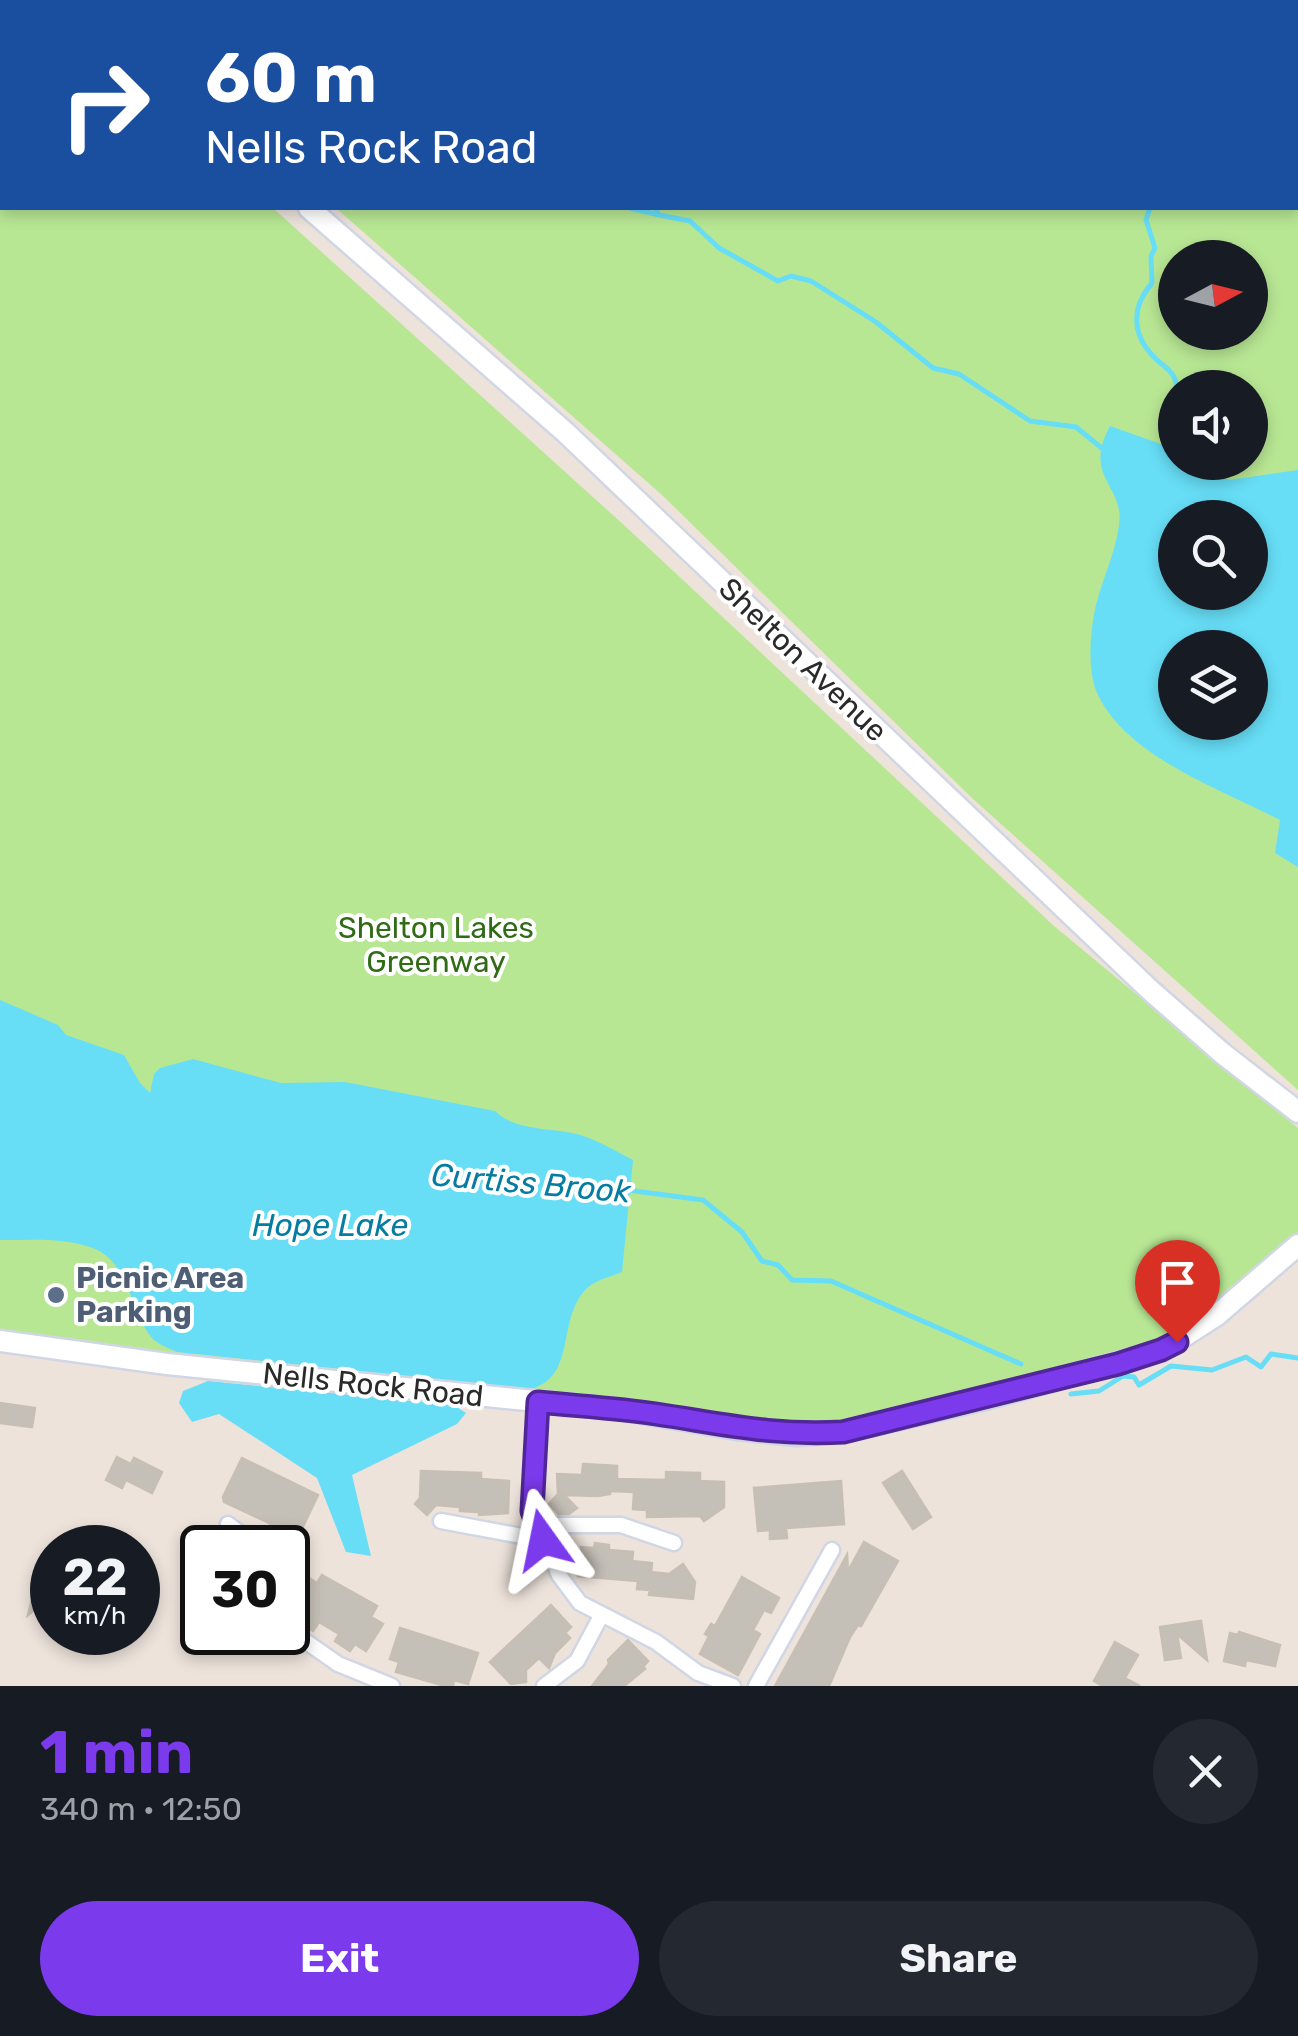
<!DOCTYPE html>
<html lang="en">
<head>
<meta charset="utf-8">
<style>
	body { margin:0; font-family:Rubik,sans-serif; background:#242831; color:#f1f3f6; height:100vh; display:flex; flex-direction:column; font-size:38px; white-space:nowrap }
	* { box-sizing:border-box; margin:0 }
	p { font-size:32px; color:#9ea1a6 }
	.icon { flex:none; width:55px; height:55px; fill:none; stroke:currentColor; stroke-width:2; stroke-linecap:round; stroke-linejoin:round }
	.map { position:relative; height:1686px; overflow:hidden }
	.sheet { display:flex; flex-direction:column; background:#171b24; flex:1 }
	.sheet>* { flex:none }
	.guide { position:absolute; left:0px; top:0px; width:1300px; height:210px; box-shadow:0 5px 15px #0003; background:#1a4fa0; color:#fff; overflow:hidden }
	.needle { width:65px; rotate:83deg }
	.buttons { position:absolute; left:1158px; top:240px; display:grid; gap:20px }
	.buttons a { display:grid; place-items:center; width:110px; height:110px; border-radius:50%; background:#171b24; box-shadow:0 5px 15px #0003; font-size:50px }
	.speed { position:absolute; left:30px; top:1525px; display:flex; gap:20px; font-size:50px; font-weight:700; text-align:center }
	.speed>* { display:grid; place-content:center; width:130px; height:130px; border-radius:50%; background:#171b24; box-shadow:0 5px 15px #0003; line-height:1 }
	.speed small { font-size:25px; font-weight:400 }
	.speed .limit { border:5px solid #111; border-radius:15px; background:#fff; color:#111 }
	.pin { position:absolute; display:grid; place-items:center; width:85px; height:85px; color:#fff; margin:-102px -42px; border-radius:50% 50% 50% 0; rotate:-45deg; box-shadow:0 0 10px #0007 }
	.pin .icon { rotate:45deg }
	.me { position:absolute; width:110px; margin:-55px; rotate:348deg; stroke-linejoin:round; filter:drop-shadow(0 0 8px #0008) }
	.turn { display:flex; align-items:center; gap:35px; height:210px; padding:0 40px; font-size:45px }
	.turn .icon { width:130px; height:130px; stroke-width:2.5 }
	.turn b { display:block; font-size:70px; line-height:85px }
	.round { display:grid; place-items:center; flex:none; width:105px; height:105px; border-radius:52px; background:#242831 }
	.overview { display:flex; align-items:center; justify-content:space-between; height:170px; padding:0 40px }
	h1 { font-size:60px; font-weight:700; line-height:75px; color:#7c3aed }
	.button { display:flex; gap:20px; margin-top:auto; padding:20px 40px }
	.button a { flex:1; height:115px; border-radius:60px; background:#7c3aed; color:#fff; font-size:40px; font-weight:700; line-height:115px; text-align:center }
	.button a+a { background:#242831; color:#f1f3f6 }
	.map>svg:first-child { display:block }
	.green { fill:#b8e794; fill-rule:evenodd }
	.water { fill:#67def6; fill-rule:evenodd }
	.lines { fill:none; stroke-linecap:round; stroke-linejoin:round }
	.stream { stroke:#67def6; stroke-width:5 }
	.building { fill:#c4bfb7; stroke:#c8bfb4; stroke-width:2.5 }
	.minor-casing { stroke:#d0d6e4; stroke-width:19 }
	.secondary-casing { stroke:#d0d6e4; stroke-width:25 }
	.minor { stroke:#fff; stroke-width:14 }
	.secondary { stroke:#fff; stroke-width:20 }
	.route-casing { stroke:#51269a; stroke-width:25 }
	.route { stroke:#7c3aed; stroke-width:18 }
	.service-dot { fill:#5c6f8a; stroke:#fff; stroke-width:4 }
	.labels { text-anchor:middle; stroke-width:8; stroke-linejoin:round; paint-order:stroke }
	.street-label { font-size:30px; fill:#2a2a2a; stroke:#fff }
	.park-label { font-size:30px; fill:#306b16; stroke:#fff }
	.service-label { font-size:30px; font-weight:bold; fill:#4e5e75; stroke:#fff; text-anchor:start }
	.water-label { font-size:32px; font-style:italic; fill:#057ca2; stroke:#fff }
</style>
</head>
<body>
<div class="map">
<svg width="1298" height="1686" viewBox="0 0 1298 1686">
	<rect width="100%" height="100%" fill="#ede3db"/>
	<g class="green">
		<path d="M0,0L45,2H2V208H273L625,526L1054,926L1298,1128V1232L1181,1329L1144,1346L965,1396L838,1423L797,1426L613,1398L251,1366L0,1333Z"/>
		<path d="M108,0H1298V1090L973,799L662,495L336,208H1298V2ZM1175,258H1250V332H1175ZM1175,388H1250V462H1175ZM1175,518H1250V592H1175ZM1175,648H1250V722H1175Z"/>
	</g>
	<g class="water">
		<path d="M1110,426L1175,449V462L1198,463L1229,480L1298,470V867L1275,853L1280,820C1222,790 1130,758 1099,697C1087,675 1090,638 1094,614C1100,583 1115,556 1119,525C1125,485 1082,478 1110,426ZM1175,518H1250V592H1175ZM1175,648H1250V722H1175Z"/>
		<path d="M0,1000L58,1025L66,1035L124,1055L140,1083L150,1093L154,1074L160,1068L193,1059L281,1083L345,1082L495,1111C516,1132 553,1127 581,1135C599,1141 616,1151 633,1160L622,1272C610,1277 595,1280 586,1289C556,1321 577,1376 531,1389L177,1352C168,1348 157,1344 151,1337C130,1310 129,1262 93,1248C63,1237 31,1240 0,1240Z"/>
		<path d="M208,1381L454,1405L466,1413L457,1424L352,1475L371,1556L346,1552L317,1478L219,1414L192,1422L179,1403L183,1391Z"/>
	</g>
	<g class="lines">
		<g class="stream">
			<path d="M206,0L209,2"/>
			<path d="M694,2L695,0"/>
			<path d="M1158,2L1160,0"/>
			<path d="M630,208L659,215"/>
			<path d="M655,208L659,215L690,221L719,248L778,281L791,276L811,281L876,322L933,368L959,374L1030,421L1076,427L1104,450"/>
			<path d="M1150,208L1146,220L1155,248L1151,256L1152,283C1132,306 1131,333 1153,356C1164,368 1175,370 1177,388"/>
			<path d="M1166,448L1167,438L1175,429"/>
			<path d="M627,1190L703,1200L742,1232L762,1261L778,1265L792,1280L831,1281L1021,1364"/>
			<path d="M1071,1394L1099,1391L1123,1376L1134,1377L1139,1385L1171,1366L1212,1370L1246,1357L1261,1367L1271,1354L1298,1358"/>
		</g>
	</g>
	<g class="building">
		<path d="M0,1403L35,1408L32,1427L0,1423Z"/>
		<path d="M117,1457L131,1464L134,1458L162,1472L152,1493L126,1480L122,1488L106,1480Z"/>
		<path d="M242,1458L318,1495L297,1539L287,1534V1531L281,1544L265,1536L269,1526L280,1528L224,1502L223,1497Z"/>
		<path d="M583,1464L617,1466V1479L666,1480V1472L700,1473V1481L724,1482V1507L704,1521L700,1516L647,1517V1510L633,1509L634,1492L610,1491V1494L598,1496L564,1495L577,1508L569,1514H559L549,1504L558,1494L557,1474L582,1475Z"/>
		<path d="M421,1471L481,1473V1479L509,1481L508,1513L479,1515V1512L460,1511V1507L436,1505L427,1515L415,1504L420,1498Z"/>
		<path d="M902,1471L931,1517L913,1529L883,1483Z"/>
		<path d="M841,1481L844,1524L786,1528L787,1538L770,1539V1530L758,1531L754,1488Z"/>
		<path d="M864,1542L898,1561L861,1626L858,1625L850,1637L829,1686H775L847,1555L848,1571Z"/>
		<path d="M595,1543L609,1545V1550L633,1552L632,1561L652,1563L651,1572L669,1574L683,1564L695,1582L693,1599L649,1595L650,1590L637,1589L638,1581L578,1576L581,1547L594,1548Z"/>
		<path d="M197,1569L202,1570V1615L188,1612Z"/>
		<path d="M322,1575L377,1606L371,1617L383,1624L366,1651L355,1644L350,1651L335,1641L339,1634L319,1622L313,1631L298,1622L304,1612L292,1605L309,1578L317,1583Z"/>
		<path d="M742,1577L779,1598L771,1613L764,1610L753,1630L760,1634L738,1675L700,1654L709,1636L705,1634L711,1624L715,1626Z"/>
		<path d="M36,1583L52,1587V1607L41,1604L28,1615Z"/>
		<path d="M551,1605L571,1627L565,1633L570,1638L555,1653L549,1668L539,1658L526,1670V1682L511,1684L490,1662Z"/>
		<path d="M1201,1621L1207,1660L1177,1634L1181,1658L1165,1660L1160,1627Z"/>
		<path d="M400,1628L478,1653L468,1684L454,1680L453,1686H445L396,1672L399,1662L390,1659Z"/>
		<path d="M1239,1632L1280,1645L1275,1666L1246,1660L1245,1666L1224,1661L1230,1633L1238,1635Z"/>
		<path d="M628,1640L648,1661L643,1667L645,1669L624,1686H592L609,1664L608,1660Z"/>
		<path d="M1115,1642L1138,1655L1125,1678L1140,1686H1103L1094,1681Z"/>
	</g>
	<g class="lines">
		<defs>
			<g id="minor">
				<path d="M538,1402L533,1511L559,1575L580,1603L656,1642L698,1673L733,1686"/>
				<path d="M441,1521L543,1540L557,1525H621L674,1543"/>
				<path d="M228,1524L260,1548"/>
				<path d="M288,1629L338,1664L392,1686"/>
				<path d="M544,1686L577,1661L601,1616"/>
				<path d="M756,1686L832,1550"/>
			</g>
			<g id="secondary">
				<path d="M66,0L68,2"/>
				<path d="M309,208L565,432L1150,990L1222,1053L1298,1112"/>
				<path d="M0,1341L167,1364L625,1410L737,1429L796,1435L843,1432L989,1398L1161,1351L1217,1315L1298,1245"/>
			</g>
		</defs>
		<use href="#minor" class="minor-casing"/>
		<use href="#secondary" class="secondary-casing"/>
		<use href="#minor" class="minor"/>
		<use href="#secondary" class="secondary"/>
	</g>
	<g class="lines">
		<defs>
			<path id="route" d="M543,1540L532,1511L538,1402C577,1406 617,1408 656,1414C724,1424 773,1436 843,1432L1118,1364L1161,1350L1177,1342"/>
		</defs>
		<use href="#route" class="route-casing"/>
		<use href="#route" class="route"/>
	</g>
	<circle class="service-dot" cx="56" cy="1295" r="10"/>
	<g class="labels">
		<g class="street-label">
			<text transform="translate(803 660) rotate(44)" y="10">Shelton Avenue</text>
			<text transform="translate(373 1385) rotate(6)" y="10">Nells Rock Road</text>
		</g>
		<g class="park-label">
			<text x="436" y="938">Shelton Lakes<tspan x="436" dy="34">Greenway</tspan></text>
		</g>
		<g class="service-label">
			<text x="76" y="1288">Picnic Area<tspan x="76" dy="34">Parking</tspan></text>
		</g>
		<g class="water-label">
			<text transform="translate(531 1183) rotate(5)" y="11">Curtiss Brook</text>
			<text x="330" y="1236">Hope Lake</text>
		</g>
	</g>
</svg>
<div class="buttons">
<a><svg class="needle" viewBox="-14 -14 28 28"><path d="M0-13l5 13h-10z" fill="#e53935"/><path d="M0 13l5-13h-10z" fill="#9ea1a6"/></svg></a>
<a><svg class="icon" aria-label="sound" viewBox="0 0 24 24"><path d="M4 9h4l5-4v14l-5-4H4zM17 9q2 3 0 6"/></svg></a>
<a><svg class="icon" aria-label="search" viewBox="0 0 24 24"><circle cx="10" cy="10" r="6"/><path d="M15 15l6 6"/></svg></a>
<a><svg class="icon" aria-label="layers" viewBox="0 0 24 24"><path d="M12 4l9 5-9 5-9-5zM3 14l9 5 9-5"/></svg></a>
</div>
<div class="speed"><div>22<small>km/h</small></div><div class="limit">30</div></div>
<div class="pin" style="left:1177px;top:1342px;background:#d93025"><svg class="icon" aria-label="arrive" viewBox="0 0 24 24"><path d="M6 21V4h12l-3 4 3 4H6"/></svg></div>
<svg class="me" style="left:543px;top:1540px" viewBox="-20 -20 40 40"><path d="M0-17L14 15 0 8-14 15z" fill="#7c3aed" stroke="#fff" stroke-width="4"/></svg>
<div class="guide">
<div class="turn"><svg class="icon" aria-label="right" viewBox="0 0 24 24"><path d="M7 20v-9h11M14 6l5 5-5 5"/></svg><div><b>60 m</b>Nells Rock Road</div></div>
</div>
</div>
<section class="sheet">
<div class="overview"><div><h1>1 min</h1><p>340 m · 12:50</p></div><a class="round"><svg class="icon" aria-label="close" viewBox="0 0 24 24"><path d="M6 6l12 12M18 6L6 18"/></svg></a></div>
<div class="button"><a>Exit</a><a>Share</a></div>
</section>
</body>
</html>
